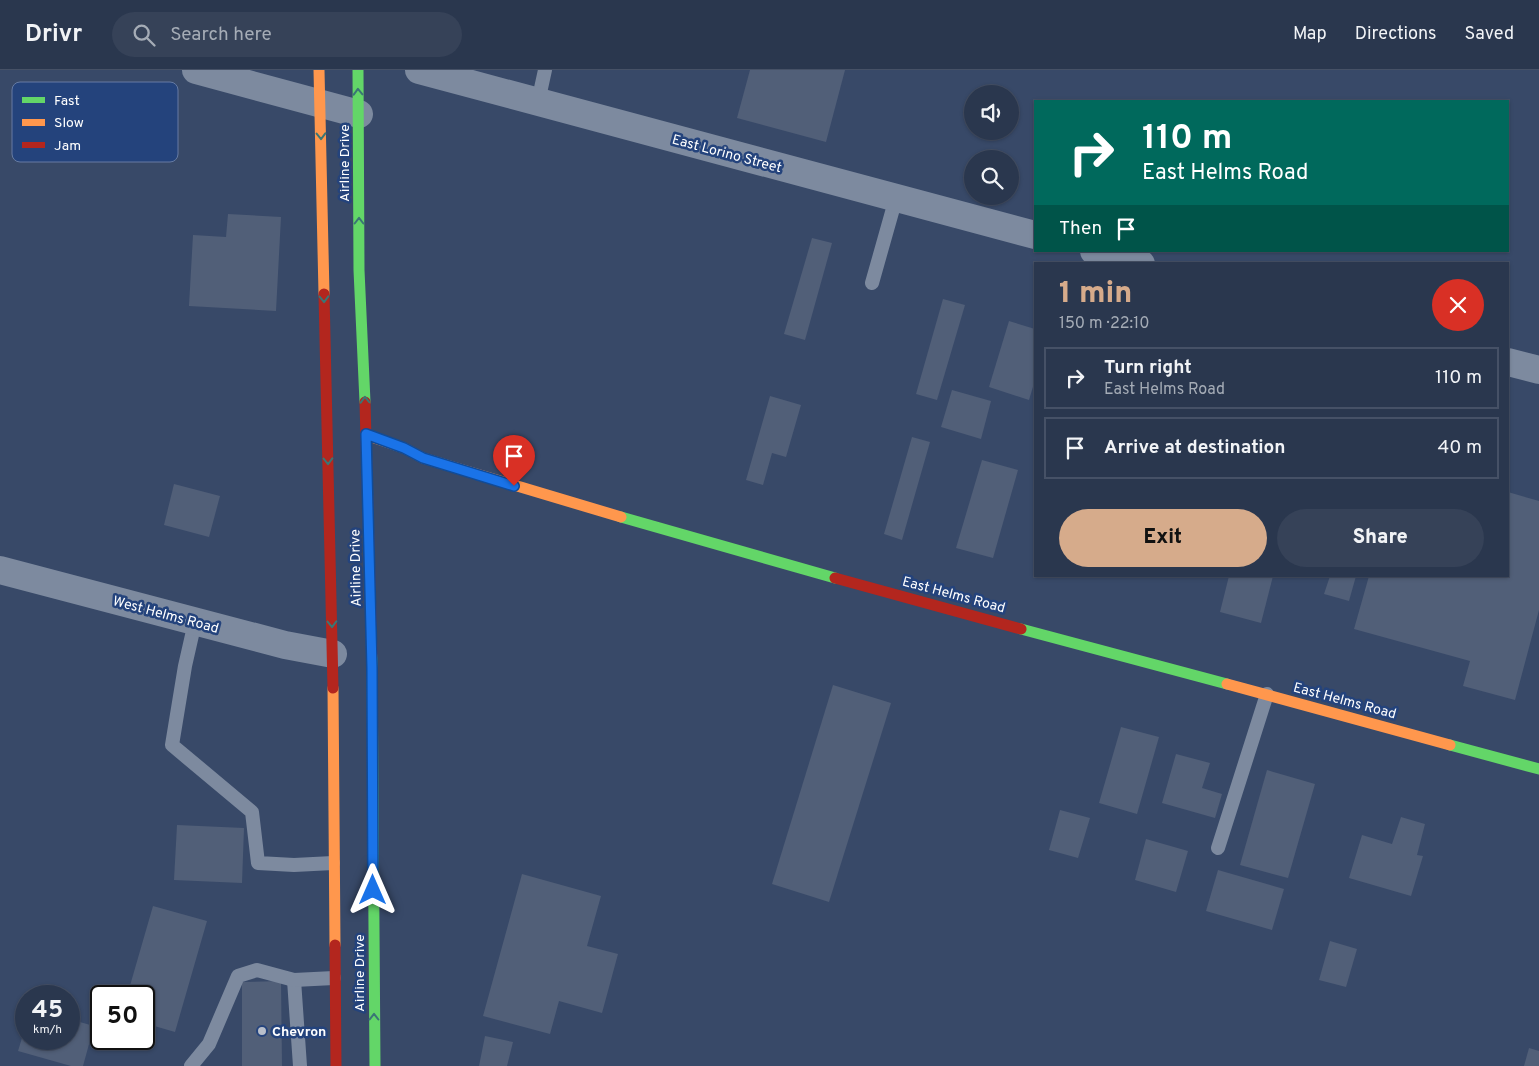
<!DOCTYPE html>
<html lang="en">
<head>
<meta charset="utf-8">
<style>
	body { margin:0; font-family:Overpass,sans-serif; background:#364258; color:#f1f3f6; height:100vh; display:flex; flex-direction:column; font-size:19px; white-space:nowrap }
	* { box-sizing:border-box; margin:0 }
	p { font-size:16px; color:#a5acb6 }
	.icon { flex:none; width:28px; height:28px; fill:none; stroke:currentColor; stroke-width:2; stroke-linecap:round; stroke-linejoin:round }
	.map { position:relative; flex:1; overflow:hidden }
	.drawer { position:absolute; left:1034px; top:192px; width:475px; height:315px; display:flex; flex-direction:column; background:#2a374e; border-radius:0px; box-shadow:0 1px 4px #0004,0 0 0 1px #465166 }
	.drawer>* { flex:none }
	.guide { position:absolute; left:1034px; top:30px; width:475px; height:152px; border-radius:0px; box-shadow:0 1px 4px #0004,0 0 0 1px #465166; background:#00695c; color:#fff; overflow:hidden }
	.controls { position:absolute; left:964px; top:15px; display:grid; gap:10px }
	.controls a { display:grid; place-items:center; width:55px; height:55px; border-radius:50%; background:#2a374e; box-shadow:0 1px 4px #0004,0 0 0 1px #465166; font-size:25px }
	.speed { position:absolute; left:15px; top:915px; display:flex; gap:10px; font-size:25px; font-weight:700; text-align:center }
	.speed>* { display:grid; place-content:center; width:65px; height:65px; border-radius:50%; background:#2a374e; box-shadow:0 1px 4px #0004,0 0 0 1px #465166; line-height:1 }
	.speed small { font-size:12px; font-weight:400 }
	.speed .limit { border:2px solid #111; border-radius:8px; background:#fff; color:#111 }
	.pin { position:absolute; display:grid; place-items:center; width:42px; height:42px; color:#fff; margin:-51px -21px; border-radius:50% 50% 50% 0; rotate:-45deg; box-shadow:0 0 5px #0007 }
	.pin .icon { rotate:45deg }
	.me { position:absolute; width:55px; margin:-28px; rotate:0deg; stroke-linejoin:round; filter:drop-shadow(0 0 4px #0008) }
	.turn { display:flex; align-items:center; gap:18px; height:105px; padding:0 25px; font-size:22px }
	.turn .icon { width:65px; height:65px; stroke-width:2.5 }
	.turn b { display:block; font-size:35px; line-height:42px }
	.then { display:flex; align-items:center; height:48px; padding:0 25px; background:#0003; gap:10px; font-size:19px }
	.round { display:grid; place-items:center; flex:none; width:52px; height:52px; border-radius:26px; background:#364258 }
	.head { display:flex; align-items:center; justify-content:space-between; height:85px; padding:0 25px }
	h1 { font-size:30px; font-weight:800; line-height:38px; color:#d6ab8b }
	.action { display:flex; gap:10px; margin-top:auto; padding:10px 25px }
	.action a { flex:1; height:58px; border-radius:30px; background:#d6ab8b; color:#111; font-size:20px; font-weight:800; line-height:58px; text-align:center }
	.action a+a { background:#364258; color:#f1f3f6 }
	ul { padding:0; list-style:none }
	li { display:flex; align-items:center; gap:15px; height:62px; margin:0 10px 8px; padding:0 15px; border:2px solid #465166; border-radius:0px }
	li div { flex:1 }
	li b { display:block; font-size:19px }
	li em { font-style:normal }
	header { display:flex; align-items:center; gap:30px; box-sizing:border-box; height:70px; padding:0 25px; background:#2a374e; border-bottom:1px solid #465166 }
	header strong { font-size:24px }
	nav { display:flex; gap:28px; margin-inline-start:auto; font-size:18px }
	.search { width:350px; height:45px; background:#364258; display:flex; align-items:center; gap:12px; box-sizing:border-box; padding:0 18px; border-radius:28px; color:#a5acb6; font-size:19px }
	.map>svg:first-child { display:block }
	.building { fill:#515f78 }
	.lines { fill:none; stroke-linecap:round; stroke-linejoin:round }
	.lane { stroke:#7d8a9f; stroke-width:14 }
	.street { stroke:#7d8a9f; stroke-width:28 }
	.fast { stroke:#63d668; stroke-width:11 }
	.slow { stroke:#ff974d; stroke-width:11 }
	.jam { stroke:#b3261e; stroke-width:11 }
	.oneway { stroke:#3a7675 }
	.route-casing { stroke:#114b97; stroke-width:12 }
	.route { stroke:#1a73e8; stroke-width:9 }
	.poi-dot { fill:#b9bfca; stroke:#24437c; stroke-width:2 }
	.labels { text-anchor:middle; stroke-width:5; stroke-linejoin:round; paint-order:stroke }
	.street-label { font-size:14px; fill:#fff; stroke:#24437c }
	.poi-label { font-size:14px; font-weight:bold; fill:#fff; stroke:#24437c; text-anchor:start }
	.key { fill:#24437c; stroke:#667ba3; stroke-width:1 }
	.key-label { font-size:14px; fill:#fff }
</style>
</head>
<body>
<header>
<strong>Drivr</strong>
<div class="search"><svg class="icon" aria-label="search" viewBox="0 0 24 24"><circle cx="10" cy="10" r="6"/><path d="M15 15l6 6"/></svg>Search here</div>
<nav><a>Map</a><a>Directions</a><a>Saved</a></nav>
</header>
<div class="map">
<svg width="1539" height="996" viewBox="0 0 1539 996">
	<rect width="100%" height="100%" fill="#384968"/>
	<g class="building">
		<path d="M750,0H845L826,72L737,48Z"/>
		<path d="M228,144L281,147L276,241L189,236L193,165L226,167Z"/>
		<path d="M812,168L832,173L805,270L784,264Z"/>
		<path d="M943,229L965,235L937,330L916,324Z"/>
		<path d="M1009,251L1035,259V310L1029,330L989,317Z"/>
		<path d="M952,320L991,331L981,369L941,357Z"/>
		<path d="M770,326L801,335L786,387L772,383L763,415L746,410Z"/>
		<path d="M912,367L930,372L902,470L884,464Z"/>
		<path d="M982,390L1018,400L993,488L956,478Z"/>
		<path d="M174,414L220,426L209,467L164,455Z"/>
		<path d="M1508,422L1539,431V540L1515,630L1463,616L1470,591L1354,559L1369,506H1508Z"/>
		<path d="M1229,506H1273L1261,553L1220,542Z"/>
		<path d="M1330,506H1356L1349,531L1324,524Z"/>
		<path d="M833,615L891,633L829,832L772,814Z"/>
		<path d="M1121,657L1159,667L1137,744L1099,733Z"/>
		<path d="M1176,684L1210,693L1202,718L1222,724L1215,748L1162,733Z"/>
		<path d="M1267,700L1315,714L1288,808L1240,795Z"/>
		<path d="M1060,740L1090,748L1078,788L1049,780Z"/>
		<path d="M1401,747L1425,754L1417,785L1423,786L1411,826L1349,808L1362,765L1392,774Z"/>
		<path d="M177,755L244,758L242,813L174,810Z"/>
		<path d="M1146,769L1188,781L1176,822L1135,810Z"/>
		<path d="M1218,800L1284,819L1272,860L1206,841Z"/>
		<path d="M522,804L601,826L587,876L618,884L602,943L559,931L550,964L483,946Z"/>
		<path d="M153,836L207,851L175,962L144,953V926H127Z"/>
		<path d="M1330,871L1357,879L1346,917L1319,910Z"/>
		<path d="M281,911L282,996H242V912Z"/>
		<path d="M69,949L94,956L83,996H71L18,981L26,955V969H69Z"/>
		<path d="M485,966L513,972L507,996H479Z"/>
		<path d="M1529,978L1539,981V996H1524Z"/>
	</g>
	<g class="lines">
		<g class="lane">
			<path d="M538,32L545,0"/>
			<path d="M872,213L896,128"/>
			<path d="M195,552L185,596L172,675L252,742L258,793L294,795L333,793"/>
			<path d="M1218,778L1267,624"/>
			<path d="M294,910L300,996"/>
			<path d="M191,996L209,974L238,906L257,900L294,910L334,908"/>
		</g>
		<g class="street">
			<path d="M196,0L359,44"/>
			<path d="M419,0L1035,165"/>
			<path d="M1094,181L1141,194"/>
			<path d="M1508,292L1539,300"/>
			<path d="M0,500L285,575L333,584"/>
		</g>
		<g class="fast">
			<path d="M358,0L359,200L365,332"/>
			<path d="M621,447L835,508"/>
			<path d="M1021,559L1227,614"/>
			<path d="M372,586L375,996"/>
			<path d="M1450,675L1539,699"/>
		</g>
		<g class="slow">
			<path d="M319,0L324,224"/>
			<path d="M366,365L404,378L423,388L621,447"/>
			<path d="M1227,614L1450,675"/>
			<path d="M333,618L335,875"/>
		</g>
		<g class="jam">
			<path d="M324,224L333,618"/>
			<path d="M365,332L372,586"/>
			<path d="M835,508L1021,559"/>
			<path d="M335,875L336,996"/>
		</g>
	</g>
	<defs><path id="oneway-chevron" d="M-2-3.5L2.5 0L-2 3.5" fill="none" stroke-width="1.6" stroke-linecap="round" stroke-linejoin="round" transform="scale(1.25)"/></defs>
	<g class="oneway">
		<use href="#oneway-chevron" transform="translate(358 22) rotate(-92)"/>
		<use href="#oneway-chevron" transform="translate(321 66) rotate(89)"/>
		<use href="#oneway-chevron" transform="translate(359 151) rotate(-90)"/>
		<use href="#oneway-chevron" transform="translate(324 229) rotate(89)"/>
		<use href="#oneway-chevron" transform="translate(365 330) rotate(-92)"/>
		<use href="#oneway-chevron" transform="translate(328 391) rotate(89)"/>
		<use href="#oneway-chevron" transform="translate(332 554) rotate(89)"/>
		<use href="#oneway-chevron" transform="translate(374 947) rotate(-90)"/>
	</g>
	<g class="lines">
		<defs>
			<path id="route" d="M373,820L372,598L366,364L404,378L423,388L514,416"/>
		</defs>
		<use href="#route" class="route-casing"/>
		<use href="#route" class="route"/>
	</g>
	<circle class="poi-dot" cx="262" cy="961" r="5"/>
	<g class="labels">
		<g class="street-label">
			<text transform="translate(727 83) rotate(15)" y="5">East Lorino Street</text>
			<text transform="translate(344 93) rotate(-90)" y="5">Airline Drive</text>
			<text transform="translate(355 498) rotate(-91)" y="5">Airline Drive</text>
			<text transform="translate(954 524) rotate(15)" y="5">East Helms Road</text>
			<text transform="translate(166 544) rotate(15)" y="5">West Helms Road</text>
			<text transform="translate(1345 630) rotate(15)" y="5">East Helms Road</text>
			<text transform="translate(359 903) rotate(-90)" y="5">Airline Drive</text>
		</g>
		<g class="poi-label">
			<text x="272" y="966">Chevron</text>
		</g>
	</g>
	<rect x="12" y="12" width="166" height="80" rx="8" class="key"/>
	<rect x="22" y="27" width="23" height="6" fill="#63d668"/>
	<rect x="22" y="49" width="23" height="7" fill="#ff974d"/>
	<rect x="22" y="72" width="23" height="6" fill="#b3261e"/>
	<g class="key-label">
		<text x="54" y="35">Fast</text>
		<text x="54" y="57">Slow</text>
		<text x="54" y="80">Jam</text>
	</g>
</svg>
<div class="controls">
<a><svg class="icon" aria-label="sound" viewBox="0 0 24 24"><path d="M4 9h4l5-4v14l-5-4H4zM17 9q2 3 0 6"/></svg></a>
<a><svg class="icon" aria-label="search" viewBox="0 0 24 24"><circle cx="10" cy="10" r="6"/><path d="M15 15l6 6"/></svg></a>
</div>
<div class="speed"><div>45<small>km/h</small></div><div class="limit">50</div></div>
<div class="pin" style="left:514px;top:416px;background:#d93025"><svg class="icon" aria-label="arrive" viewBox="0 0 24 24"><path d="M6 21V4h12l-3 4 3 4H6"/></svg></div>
<svg class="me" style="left:373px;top:820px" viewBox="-20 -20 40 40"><path d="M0-17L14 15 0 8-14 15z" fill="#1a73e8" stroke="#fff" stroke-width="4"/></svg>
<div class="guide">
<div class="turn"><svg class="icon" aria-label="right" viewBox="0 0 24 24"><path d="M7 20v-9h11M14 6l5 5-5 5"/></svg><div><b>110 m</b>East Helms Road</div></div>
<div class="then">Then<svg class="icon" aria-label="arrive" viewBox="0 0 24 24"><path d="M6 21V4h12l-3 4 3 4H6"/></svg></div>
</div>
<section class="drawer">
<div class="head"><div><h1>1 min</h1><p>150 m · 22:10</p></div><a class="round" style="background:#d93025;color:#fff"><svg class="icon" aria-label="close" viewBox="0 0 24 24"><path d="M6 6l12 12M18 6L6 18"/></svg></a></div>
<ul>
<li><svg class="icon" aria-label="right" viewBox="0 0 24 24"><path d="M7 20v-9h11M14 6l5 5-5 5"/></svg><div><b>Turn right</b><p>East Helms Road</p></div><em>110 m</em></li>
<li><svg class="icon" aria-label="arrive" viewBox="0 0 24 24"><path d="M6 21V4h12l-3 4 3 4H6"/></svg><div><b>Arrive at destination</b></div><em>40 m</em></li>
</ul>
<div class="action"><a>Exit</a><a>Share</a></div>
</section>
</div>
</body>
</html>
